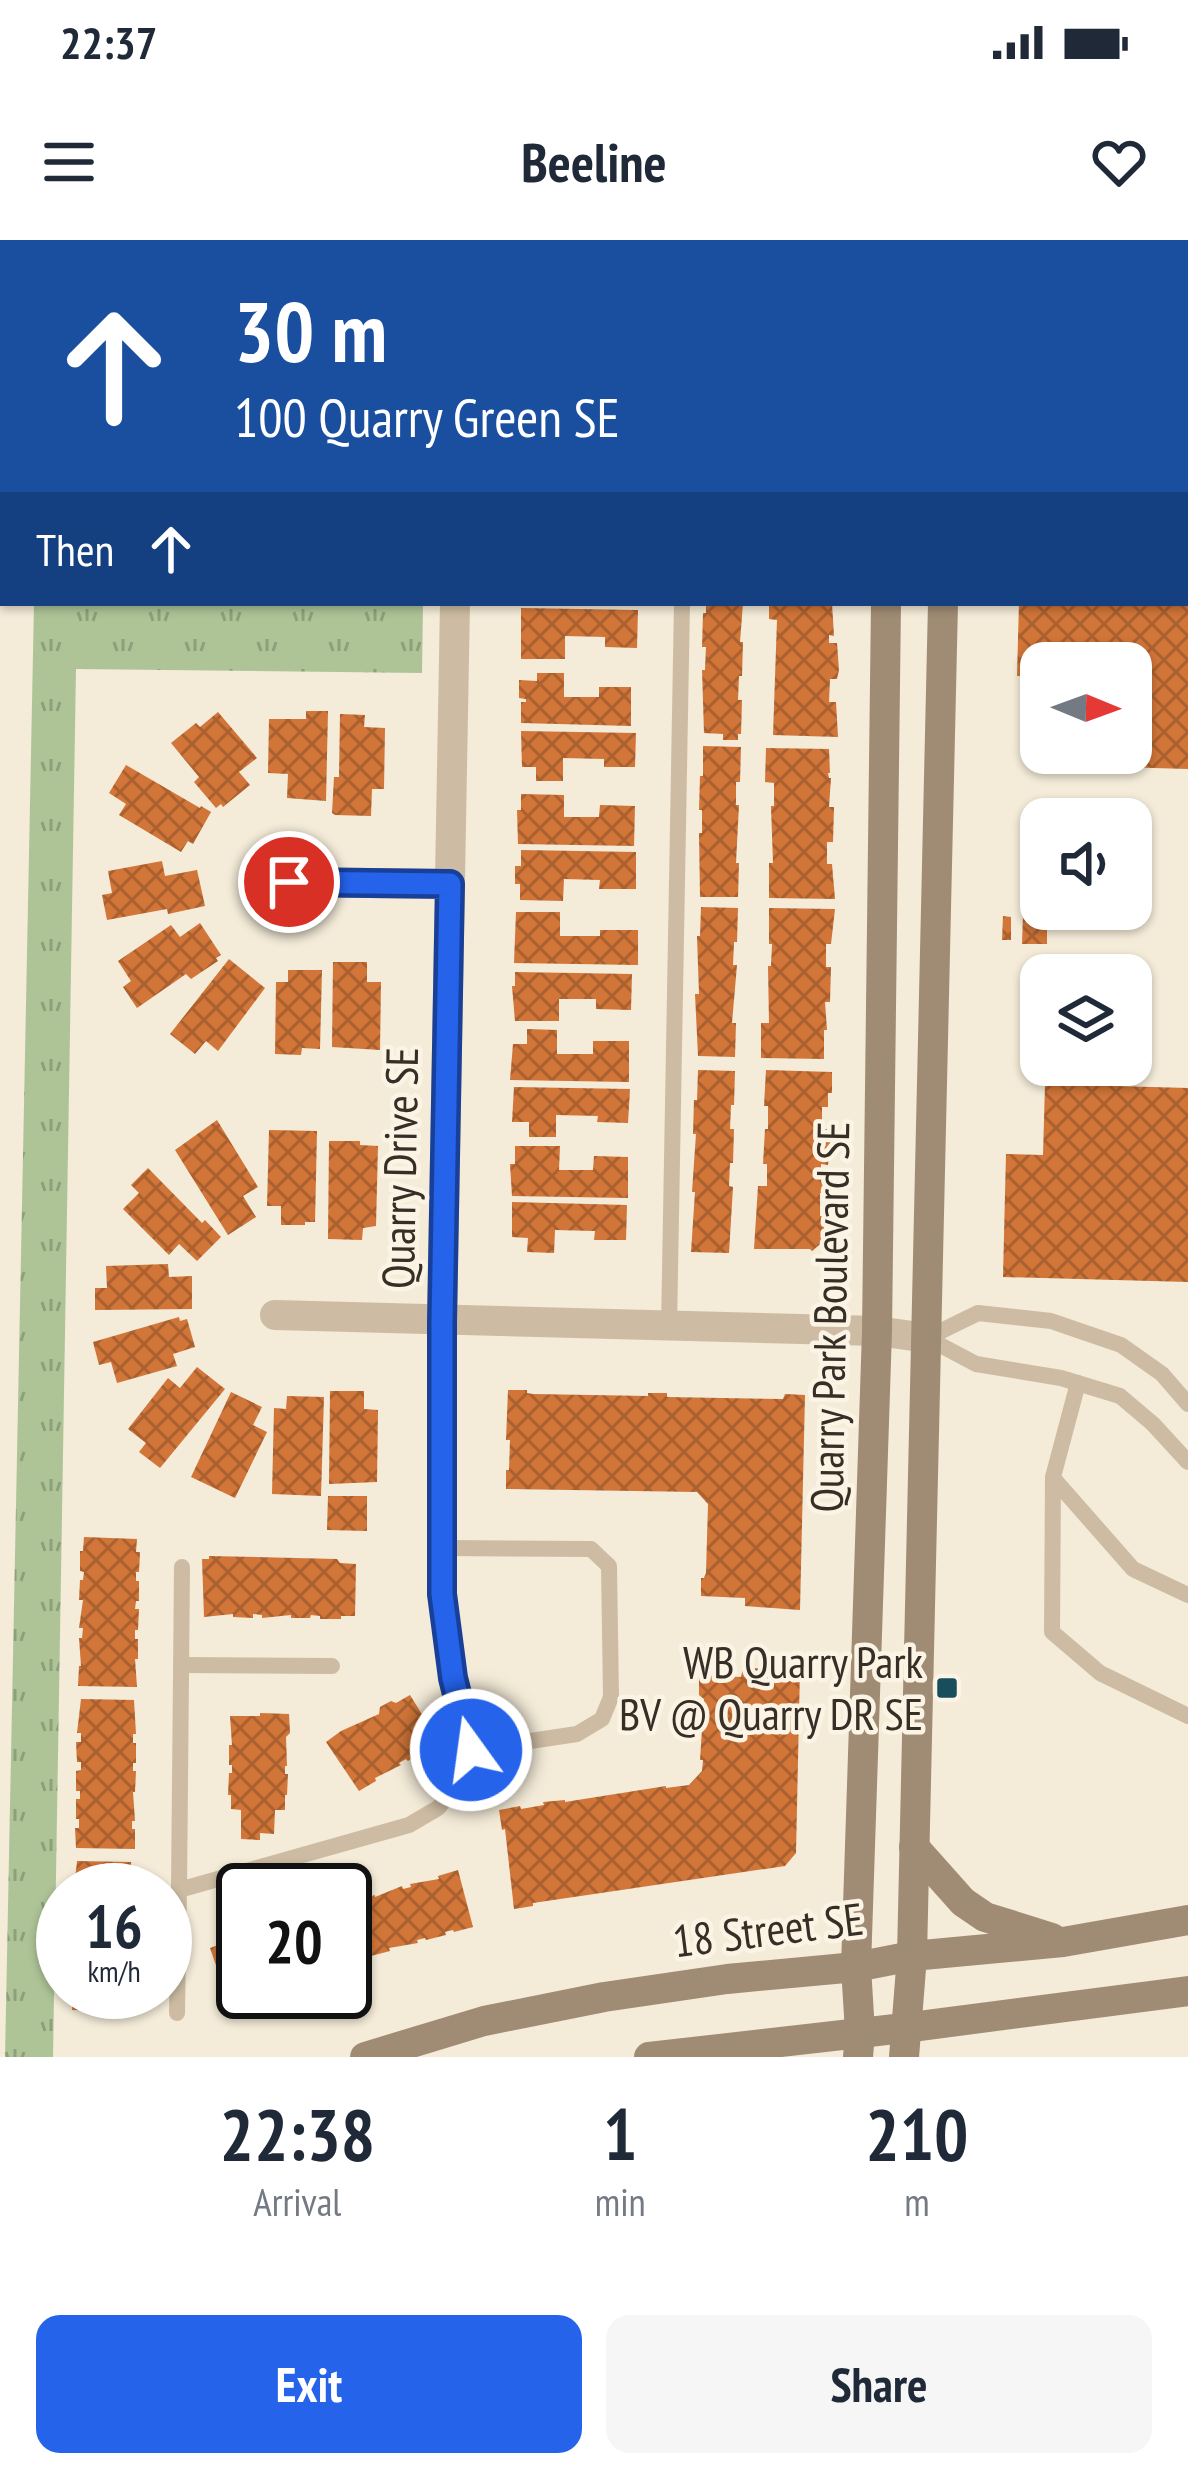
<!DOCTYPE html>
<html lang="en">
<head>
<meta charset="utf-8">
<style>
	body { margin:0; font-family:"PT Sans Narrow",sans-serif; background:#f6f6f7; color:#1f2937; height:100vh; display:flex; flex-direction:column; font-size:45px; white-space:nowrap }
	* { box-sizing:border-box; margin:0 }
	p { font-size:39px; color:#747a83 }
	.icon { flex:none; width:66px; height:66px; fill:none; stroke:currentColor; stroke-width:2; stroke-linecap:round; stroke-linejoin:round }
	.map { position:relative; height:1817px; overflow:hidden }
	.sheet { display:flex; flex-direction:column; background:#fff; flex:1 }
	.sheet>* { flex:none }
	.top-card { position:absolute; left:0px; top:0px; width:1188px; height:366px; box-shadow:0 3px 9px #0004; background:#1a4fa0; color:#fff; overflow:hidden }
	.needle { width:78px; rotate:91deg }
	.controls { position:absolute; left:1020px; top:402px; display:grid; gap:24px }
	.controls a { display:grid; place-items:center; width:132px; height:132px; border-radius:24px; background:#fff; box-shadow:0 3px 9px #0004; font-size:60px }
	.speed { position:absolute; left:36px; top:1623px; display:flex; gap:24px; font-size:60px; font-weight:700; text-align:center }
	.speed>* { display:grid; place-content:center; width:156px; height:156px; border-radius:50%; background:#fff; box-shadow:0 3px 9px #0004; line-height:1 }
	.speed small { font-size:30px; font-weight:400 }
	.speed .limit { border:6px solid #111; border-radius:18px; background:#fff; color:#111 }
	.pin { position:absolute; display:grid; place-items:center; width:102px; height:102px; color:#fff; margin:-51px; border:6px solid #fff; border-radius:50%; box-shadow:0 3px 12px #0007 }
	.me { position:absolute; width:132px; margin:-66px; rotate:346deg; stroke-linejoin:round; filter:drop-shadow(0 0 9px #0008) }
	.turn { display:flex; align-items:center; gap:42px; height:252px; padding:0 36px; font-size:54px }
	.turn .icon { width:156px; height:156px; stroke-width:2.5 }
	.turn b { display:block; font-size:84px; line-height:102px }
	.then { display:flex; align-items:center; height:114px; padding:0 36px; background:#0003; gap:24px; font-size:45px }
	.eta { display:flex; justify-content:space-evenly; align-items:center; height:204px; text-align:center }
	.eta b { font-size:72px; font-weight:800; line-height:84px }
	.button { display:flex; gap:24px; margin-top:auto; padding:24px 36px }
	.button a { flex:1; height:138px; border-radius:24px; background:#2563eb; color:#fff; font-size:48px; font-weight:800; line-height:138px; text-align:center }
	.button a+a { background:#f6f6f7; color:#1f2937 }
	.status { display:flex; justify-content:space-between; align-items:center; height:84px; padding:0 60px; background:#fff; direction:ltr }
	.status svg { height:33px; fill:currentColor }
	header { display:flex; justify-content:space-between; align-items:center; height:156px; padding:0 36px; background:#fff; font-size:54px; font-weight:800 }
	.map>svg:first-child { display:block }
	.grass { fill:url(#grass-tufts) }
	.building { fill:url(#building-cross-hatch) }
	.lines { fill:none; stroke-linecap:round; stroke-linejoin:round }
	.lane { stroke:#cdbca3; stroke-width:16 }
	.street { stroke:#cdbca3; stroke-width:30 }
	.secondary { stroke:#a08b74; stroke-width:30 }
	.route-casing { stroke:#184099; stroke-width:30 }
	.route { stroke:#2563eb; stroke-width:21 }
	.poi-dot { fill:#174d5c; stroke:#fbf4e5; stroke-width:4.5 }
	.labels { text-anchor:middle; stroke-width:9; stroke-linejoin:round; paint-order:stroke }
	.street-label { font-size:45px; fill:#372e26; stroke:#fbf4e5 }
	.poi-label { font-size:45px; fill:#372e26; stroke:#fbf4e5; text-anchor:end }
</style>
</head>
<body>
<div class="status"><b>22:37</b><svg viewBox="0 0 49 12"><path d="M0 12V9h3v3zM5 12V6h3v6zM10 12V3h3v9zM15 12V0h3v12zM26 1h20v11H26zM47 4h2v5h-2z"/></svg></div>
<header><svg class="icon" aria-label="menu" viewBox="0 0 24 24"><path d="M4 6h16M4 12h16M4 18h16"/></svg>Beeline<svg class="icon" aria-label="heart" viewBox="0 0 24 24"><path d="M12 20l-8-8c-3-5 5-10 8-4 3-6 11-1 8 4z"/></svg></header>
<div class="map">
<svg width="1188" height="1817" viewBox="0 0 1188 1817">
	<defs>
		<pattern id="grass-tufts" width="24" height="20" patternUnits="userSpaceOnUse" patternTransform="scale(3)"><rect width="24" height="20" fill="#aec497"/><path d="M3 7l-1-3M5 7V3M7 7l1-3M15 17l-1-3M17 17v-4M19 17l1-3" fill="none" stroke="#8ea07b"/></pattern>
		<pattern id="building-cross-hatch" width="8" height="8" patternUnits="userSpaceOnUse" patternTransform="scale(3)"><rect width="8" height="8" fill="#d17538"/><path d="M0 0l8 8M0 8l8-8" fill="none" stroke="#aa602f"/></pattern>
	</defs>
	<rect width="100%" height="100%" fill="#f4ebd8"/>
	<path class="grass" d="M34,363H423L422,433L76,429L53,1817H5Z"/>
	<g class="building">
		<path d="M706,363H743L740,402H743L742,436H739L738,460H742L741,494H738V500H723V494L704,493L702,430H705L706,407H702L703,373H706Z"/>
		<path d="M769,363H832L834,396L829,395V403H837L839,430L837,439H830L829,462H836L838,497L773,495L777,380L769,379Z"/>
		<path d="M1019,363H1188V529L1050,525L1051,513H1131V423H1041V437L1017,436Z"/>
		<path d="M521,368L638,370L637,408L605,407V397L565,396V419H521Z"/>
		<path d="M537,433H564V457H599V447H631V486L521,483V462H526V459L519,458V440L537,441Z"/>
		<path d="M306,471H328L326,561L287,558L288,534L268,533L269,479H306Z"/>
		<path d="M218,472L257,518L239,532L250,545L223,567L221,564L216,568L194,542L199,537L171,503L196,483L200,487Z"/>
		<path d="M340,474L365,475L364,487L385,488L384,549H372L371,576L335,575L332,573L334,537H339Z"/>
		<path d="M521,491L636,493L635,527H604V519L563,518V541H536V527H522Z"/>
		<path d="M703,506L741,507L740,542H736V565H739L736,623H739L738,657H700L699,593H702V570H699L700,536H703Z"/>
		<path d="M766,508L829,509L830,533H828L829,538H831L829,567H834L833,602H827V624H832L835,659L769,658V623H773L771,566H774V543L765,542Z"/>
		<path d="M126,525L200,568L201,566L211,572L193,604L188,601L181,612L119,575L126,564L109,553Z"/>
		<path d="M521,554L564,555V577H599L600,565L635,566L634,606L518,604L517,570H521Z"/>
		<path d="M521,610L636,612V649H599L600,640L564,639L563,661L520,660V644H515V626H521Z"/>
		<path d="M162,621L165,636L197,630L205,666L168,674L167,669L107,680L102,655L112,653L108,631Z"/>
		<path d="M701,667L738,668L737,702H734L733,725H737L732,783H736L735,817L698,816L695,754H699L697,696H700Z"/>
		<path d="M769,668L835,669L831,704H826V727H831L830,762H825L827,790H824V819L761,818V783H769L768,726H771L772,704H769Z"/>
		<path d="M516,672H560V696H600V690H638V725L514,723Z"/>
		<path d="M1023,675L1047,676V704H1022Z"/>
		<path d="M1003,676L1011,677V700H1002Z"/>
		<path d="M200,683L221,715L216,718L218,721L191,739L186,734L137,768L123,747L131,741L118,721L171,685L180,697Z"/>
		<path d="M229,719L265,748L218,811L206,801L195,814L170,794Z"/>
		<path d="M333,722H367V742H381L380,810L332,807Z"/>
		<path d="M288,730H322L320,809L302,808L301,815L275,814L276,742H288Z"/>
		<path d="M515,732L632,734L631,770L596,769V759H559V781H515L512,746H515Z"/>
		<path d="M527,789L557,790V814H593V801H629V842L510,840L513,804H527Z"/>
		<path d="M698,830L735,831L734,865H731L730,889H734L733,923H730L729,946L733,947L729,1013L691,1012L695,952H692L696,894H693L694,860H697Z"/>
		<path d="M766,830L832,832V853H828V867H822V889H828V898H831L828,925L821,924V932L824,933V953H820V976H824V1001L812,1011L810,1009H754L758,946H767V924H763L765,889H768V866H764Z"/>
		<path d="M1045,844L1188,848V1042L1003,1037L1006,914L1043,915Z"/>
		<path d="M514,847L630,849L628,883L597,882L598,876L556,875V897H529V882H512Z"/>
		<path d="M217,880L258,947L243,956L256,977L228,995L175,910Z"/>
		<path d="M269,890L317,891L315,982H305V985H281V966H267Z"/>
		<path d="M329,901H360V905L378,906L376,986L363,988L362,1000L328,999Z"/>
		<path d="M515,906H560L559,930H593L594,916L628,917V958L512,956L510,924H515Z"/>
		<path d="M148,928L202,983L205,980L221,997L197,1021L179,1004L169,1015L123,969L139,953L131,945Z"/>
		<path d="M512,962L627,965L626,1000H594L595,991L555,990L554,1013L527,1012L528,998L512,997Z"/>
		<path d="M168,1024L169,1037L192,1036V1069L95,1070V1048H107L106,1026Z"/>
		<path d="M179,1077L180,1081L187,1079L195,1107L173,1114L177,1126L117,1143L111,1122L99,1125L93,1102Z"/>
		<path d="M197,1127L225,1149L160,1228L139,1212L146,1203L128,1189L168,1138L180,1148Z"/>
		<path d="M508,1150H527V1153L533,1154L648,1156V1153H667V1157L783,1159L785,1154L805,1155L800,1370L745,1366V1358L701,1356V1338H704L706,1333L708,1264L697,1252L506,1249V1230H509L510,1200H506Z"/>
		<path d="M330,1151H364V1169L378,1170L377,1242L329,1244Z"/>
		<path d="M231,1152L262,1167L253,1185L267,1192L235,1258L191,1237Z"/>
		<path d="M287,1156L324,1157L321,1256L272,1254L274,1168L286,1169Z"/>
		<path d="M328,1256H367V1291L327,1290Z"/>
		<path d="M84,1297L137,1299L136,1312H140L139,1332H136V1341H139V1361H136L135,1369H139L138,1390H135V1399H138V1419H135L137,1447L78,1446L79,1426H81L79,1398H82L83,1388H79L83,1360H79L80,1340H83L84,1332L80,1331V1311H83Z"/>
		<path d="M209,1316L337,1319L340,1323L356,1324L355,1376H341V1379H320V1376L311,1375L310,1378H291V1375L262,1378V1375L253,1374V1378L233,1377V1374L204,1377L202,1319H209Z"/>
		<path d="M779,1426H799L800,1429L796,1613L785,1626L533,1663V1666L514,1669L505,1589L502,1590L499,1570L520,1566L521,1569L544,1565L543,1562L565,1560V1562L666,1546V1548L689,1545L702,1531L703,1520H700L704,1459L699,1455V1435L741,1437L743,1428L779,1429Z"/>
		<path d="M410,1455L438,1500L426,1508L427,1510L408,1521L406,1519L399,1523L401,1525L375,1538L376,1541L359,1551L326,1502L341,1491L379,1474L380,1467L391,1461L396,1463Z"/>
		<path d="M81,1459L134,1460L136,1494H133V1503H136V1523H133V1531H136L135,1552H133L135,1581H132V1589H135V1609L76,1608L75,1588H79V1579H76V1559H80V1551H76V1531L81,1530V1522H77L76,1502H81V1493H77Z"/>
		<path d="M260,1473L289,1474L290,1493L286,1497L287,1526H285V1534H288L287,1555H285V1570H275L274,1594L260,1593V1600L241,1599V1570L231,1569V1555H228L229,1533H232V1525H229V1505H232L230,1476H260Z"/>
		<path d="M77,1621L131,1622L133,1650H74Z"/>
		<path d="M458,1630L473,1687L454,1692L453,1690L445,1692L446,1695L426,1700L425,1698L417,1700L418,1703L389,1708L390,1711L371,1716L370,1713L355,1718L345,1683V1666L354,1663L353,1661L375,1655V1657L402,1646L403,1649L411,1647L410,1644L439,1639L438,1636Z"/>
		<path d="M243,1696V1752H247L248,1756L229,1763L210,1708L229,1701L230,1704Z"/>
		<path d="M73,1752H132V1772L72,1770Z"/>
	</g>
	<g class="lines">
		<g class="lane">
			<path d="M689,3V0"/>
			<path d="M1075,3V0"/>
			<path d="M1187,252L1188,161"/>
			<path d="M669,1087L682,363"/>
			<path d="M927,1098L976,1124L1061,1138L1120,1156L1153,1184L1188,1222"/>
			<path d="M927,1098L978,1073L1051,1081L1121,1105L1162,1134L1188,1164"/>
			<path d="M1078,1143L1053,1237L1052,1392L1100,1433L1188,1476"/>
			<path d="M1053,1238L1133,1329L1188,1355"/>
			<path d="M442,1308L591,1309L609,1326L611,1457L602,1479L577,1494L471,1510"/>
			<path d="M181,1425L332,1426"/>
			<path d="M179,1650L182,1327"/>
			<path d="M177,1773L179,1650L409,1585L438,1568L461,1540L471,1510L453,1438L442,1354"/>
		</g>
		<g class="street">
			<path d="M463,3V0"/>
			<path d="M289,642L450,644"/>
			<path d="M275,1075L877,1091L927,1098"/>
			<path d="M442,1354V1082L455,363"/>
		</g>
		<g class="secondary">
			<path d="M942,0V3"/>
			<path d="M910,3L911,0"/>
			<path d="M914,1607L963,1662L985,1677L1052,1698"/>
			<path d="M365,1817L484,1781L604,1757L727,1739L856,1727L912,1716L1063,1702L1188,1680"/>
			<path d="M649,1817L904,1788L1188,1751"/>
			<path d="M858,1817L860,1792L856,1727L877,1091L886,363"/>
			<path d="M904,1817L912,1716L943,363"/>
		</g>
	</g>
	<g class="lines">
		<defs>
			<path id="route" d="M289,642L450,644L442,1082V1354L453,1438L471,1510"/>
		</defs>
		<use href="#route" class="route-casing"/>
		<use href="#route" class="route"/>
	</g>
	<rect class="poi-dot" x="935" y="1436" width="24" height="24" rx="6"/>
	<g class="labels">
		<g class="street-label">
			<text transform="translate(400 928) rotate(-89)" y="16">Quarry Drive SE</text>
			<text transform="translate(830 1077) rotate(-89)" y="16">Quarry Park Boulevard SE</text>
			<text transform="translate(768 1690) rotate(-7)" y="16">18 Street SE</text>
		</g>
		<g class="poi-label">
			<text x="923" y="1438">WB Quarry Park<tspan x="923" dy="52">BV @ Quarry DR SE</tspan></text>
		</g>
	</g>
</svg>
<div class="controls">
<a><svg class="needle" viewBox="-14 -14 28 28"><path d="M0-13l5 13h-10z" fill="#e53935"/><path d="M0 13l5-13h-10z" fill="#747a83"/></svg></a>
<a><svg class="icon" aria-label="sound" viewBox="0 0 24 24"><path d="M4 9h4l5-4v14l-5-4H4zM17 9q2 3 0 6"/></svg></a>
<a><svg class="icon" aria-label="layers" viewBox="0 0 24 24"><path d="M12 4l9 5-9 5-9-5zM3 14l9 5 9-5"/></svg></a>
</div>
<div class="speed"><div>16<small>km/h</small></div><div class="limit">20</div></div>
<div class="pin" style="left:289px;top:642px;background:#d93025"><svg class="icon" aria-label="arrive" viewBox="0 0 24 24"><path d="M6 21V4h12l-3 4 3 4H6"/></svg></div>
<svg class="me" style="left:471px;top:1510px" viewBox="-20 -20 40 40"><circle r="17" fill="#2563eb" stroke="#fff" stroke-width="3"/><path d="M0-11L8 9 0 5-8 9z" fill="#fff"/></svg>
<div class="top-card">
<div class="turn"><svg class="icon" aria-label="ahead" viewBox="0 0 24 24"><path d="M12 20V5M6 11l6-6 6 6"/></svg><div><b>30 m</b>100 Quarry Green SE</div></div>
<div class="then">Then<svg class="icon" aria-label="ahead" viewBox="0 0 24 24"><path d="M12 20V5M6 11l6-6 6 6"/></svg></div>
</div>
</div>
<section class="sheet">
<div class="eta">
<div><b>22:38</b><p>Arrival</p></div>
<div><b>1</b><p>min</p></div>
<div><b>210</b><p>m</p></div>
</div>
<div class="button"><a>Exit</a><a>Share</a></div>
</section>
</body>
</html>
